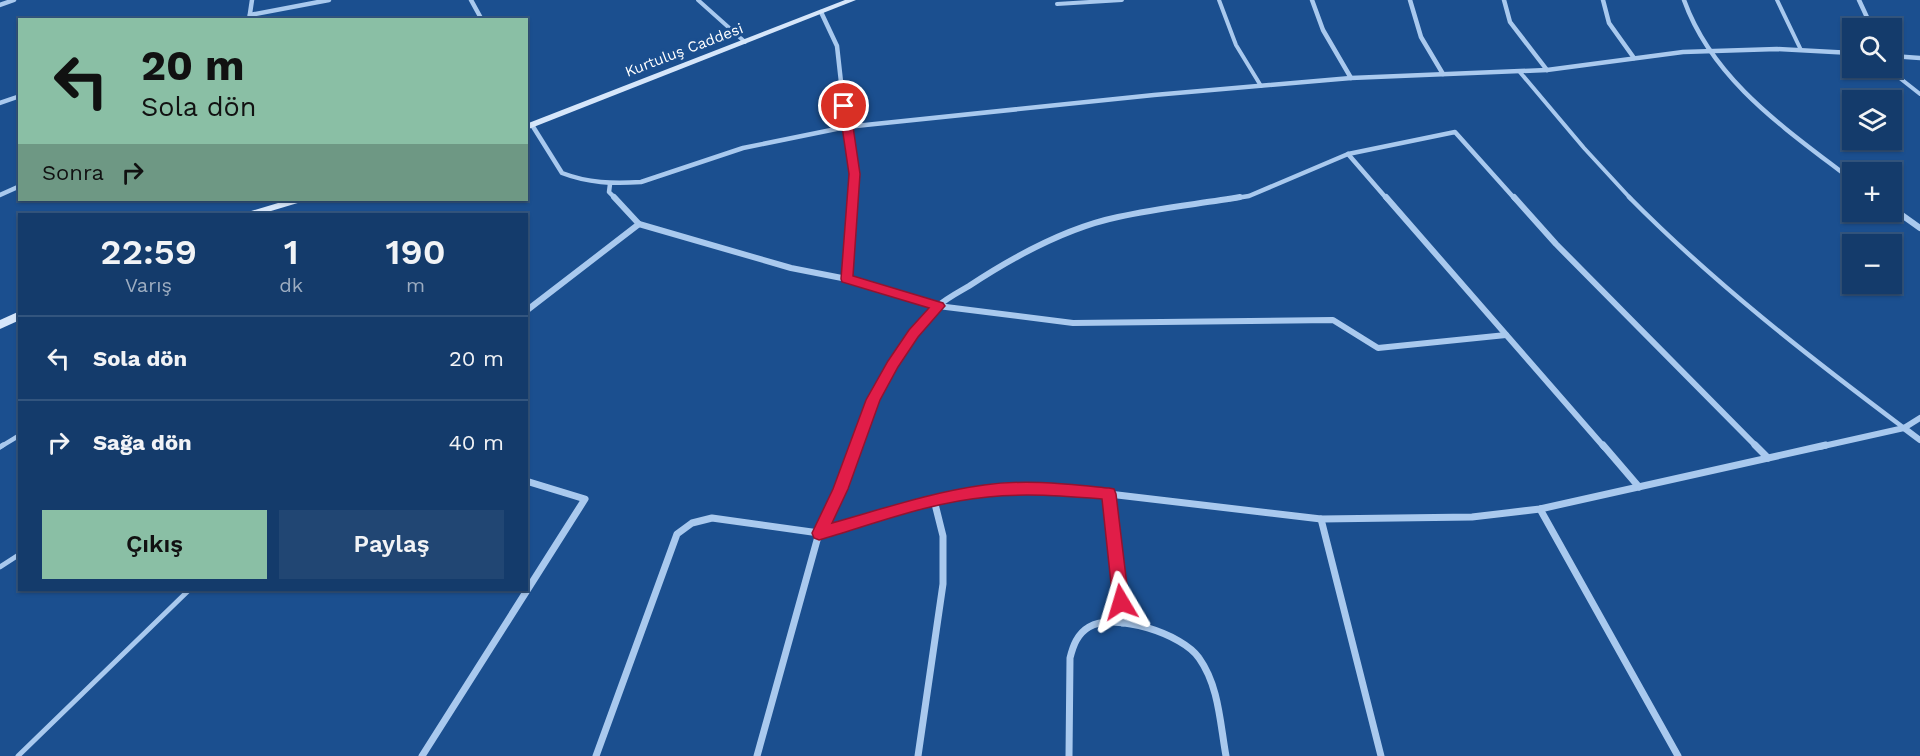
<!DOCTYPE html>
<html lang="tr">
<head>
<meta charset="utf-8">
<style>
	body { margin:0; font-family:"Work Sans",sans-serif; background:#214673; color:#f1f3f6; height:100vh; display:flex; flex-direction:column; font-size:22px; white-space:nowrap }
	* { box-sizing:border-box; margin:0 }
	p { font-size:20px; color:#9dadc1 }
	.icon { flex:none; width:33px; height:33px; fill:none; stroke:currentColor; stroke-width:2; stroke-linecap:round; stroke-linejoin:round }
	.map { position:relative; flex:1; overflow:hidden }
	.details { position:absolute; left:18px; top:213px; width:510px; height:378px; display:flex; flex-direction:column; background:#143b6b; border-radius:0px; box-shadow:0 2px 4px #0004,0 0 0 2px #33557e }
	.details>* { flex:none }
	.top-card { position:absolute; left:18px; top:18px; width:510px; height:183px; border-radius:0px; box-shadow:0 2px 4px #0004,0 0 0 2px #33557e; background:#8abfa5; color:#111; overflow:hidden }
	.controls { position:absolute; left:1842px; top:18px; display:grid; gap:12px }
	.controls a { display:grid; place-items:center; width:60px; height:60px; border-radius:0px; background:#143b6b; box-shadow:0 2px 4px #0004,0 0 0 2px #33557e; font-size:30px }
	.pin { position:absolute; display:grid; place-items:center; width:51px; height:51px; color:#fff; margin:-26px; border:3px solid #fff; border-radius:50%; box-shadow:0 2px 6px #0007 }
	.me { position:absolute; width:66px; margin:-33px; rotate:353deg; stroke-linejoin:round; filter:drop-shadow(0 0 4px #0008) }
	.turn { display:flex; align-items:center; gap:21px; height:126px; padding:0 24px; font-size:27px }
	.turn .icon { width:78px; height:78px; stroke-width:2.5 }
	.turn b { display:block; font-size:42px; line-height:51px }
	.then { display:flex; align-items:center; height:57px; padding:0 24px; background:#0003; gap:12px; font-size:22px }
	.eta { display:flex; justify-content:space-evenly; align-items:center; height:102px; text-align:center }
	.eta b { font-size:36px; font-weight:600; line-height:42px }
	.primary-button { display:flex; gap:12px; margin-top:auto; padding:12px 24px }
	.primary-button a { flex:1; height:69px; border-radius:0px; background:#8abfa5; color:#111; font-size:24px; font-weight:600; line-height:69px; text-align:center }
	.primary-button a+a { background:#214673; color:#f1f3f6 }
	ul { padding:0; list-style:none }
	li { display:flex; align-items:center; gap:18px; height:84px; padding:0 24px; border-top:2px solid #33557e }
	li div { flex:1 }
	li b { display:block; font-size:22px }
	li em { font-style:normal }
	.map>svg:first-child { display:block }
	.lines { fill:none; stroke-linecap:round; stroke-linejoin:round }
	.lane-far2 { stroke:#a9c9ee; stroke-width:4 }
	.lane-far1 { stroke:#a9c9ee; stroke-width:4.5 }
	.lane { stroke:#a9c9ee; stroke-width:5 }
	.street-far2 { stroke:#a9c9ee; stroke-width:4.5 }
	.street-far1 { stroke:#a9c9ee; stroke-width:6 }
	.street { stroke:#a9c9ee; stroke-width:7 }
	.secondary { fill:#d6e6fa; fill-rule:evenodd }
	.route { fill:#e11d48; stroke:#92132f; stroke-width:1.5 }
	.labels { text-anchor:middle; stroke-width:6; stroke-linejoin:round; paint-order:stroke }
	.far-street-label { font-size:15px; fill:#fff; stroke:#1b4f8f }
</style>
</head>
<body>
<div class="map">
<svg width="1920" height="756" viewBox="0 0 1920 756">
	<rect width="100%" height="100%" fill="#1b4f8f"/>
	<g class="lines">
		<g class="lane-far2">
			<path d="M698,0L745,42"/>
			<path d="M1219,0L1236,45L1261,86"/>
			<path d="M1777,0L1801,50"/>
			<path d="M1057,4L1122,0"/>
			<path d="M1887,68L1920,94"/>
			<path d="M1519,71L1584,148L1631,199"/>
		</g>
		<g class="lane-far1">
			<path d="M1629,197C1714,283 1808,356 1904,428"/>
			<path d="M0,447L20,435"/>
		</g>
		<g class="lane">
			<path d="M0,447L3,445"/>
			<path d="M0,567L20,554"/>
			<path d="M18,756L189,590"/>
		</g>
		<g class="street-far2">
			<path d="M471,0L482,20"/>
			<path d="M1312,0L1323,30L1351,78"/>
			<path d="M1410,0L1421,37L1443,74"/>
			<path d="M1504,0L1510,22L1547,70"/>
			<path d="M1603,0L1609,23L1634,58"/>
			<path d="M1684,0C1713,81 1786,129 1852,180"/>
			<path d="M1859,0L1872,28"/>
			<path d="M0,5L14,0"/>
			<path d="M821,12L837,46L846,127L854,157L853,199"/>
			<path d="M250,15L329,0"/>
			<path d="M249,20L252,0"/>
			<path d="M1892,56L1920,58"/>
			<path d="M0,103L20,96"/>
			<path d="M532,125L562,173C588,183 613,184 641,182L743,148L846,127L1154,95L1351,78L1547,70L1683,52L1777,49L1852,53"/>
			<path d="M1348,154L1387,199"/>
			<path d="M610,184L609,192L616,199"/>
			<path d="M0,195L20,186"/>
			<path d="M1230,199L1249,196L1348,154L1455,132L1515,199"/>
		</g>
		<g class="street-far1">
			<path d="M614,197L639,224L791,268L847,279"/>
			<path d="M853,197L847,279L938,306L1073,323L1333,320L1378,348L1506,335"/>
			<path d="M1386,197L1604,447"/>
			<path d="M1514,197L1556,244L1757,447"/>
			<path d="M1892,208L1920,228"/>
			<path d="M526,311L639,224"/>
			<path d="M1904,428L1920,440"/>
			<path d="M856,447C874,398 898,341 938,306C947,298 959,292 969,286C1013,257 1065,228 1118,217C1158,208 1199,204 1240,197"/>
			<path d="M1819,447L1904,428L1920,418"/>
		</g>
		<g class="street">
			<path d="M1603,445L1639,487"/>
			<path d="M1755,445L1768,458"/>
			<path d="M1109,494L1123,623"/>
			<path d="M1540,509L1678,756"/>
			<path d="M1321,519L1381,756"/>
			<path d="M422,756L585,499L526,481"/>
			<path d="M596,756L677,534L692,523L712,518L819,533L934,500L985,491L1032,488L1109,494L1321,519L1472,517L1540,509L1826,445"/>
			<path d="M757,756L819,533L840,489L856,445"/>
			<path d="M918,756L943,584V536L934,500"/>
			<path d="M1069,756L1070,658C1073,646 1077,634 1089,627C1115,612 1183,634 1199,658C1219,686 1220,723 1226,756"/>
		</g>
		<g class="secondary">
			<path d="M845,0H856L526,130V124Z"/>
			<path d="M288,200H302L301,202L261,214H247L248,212Z"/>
			<path d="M20,311V320L0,329V320Z"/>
		</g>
	</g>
	<path class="route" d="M844,103L850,106L860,174L853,276L943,303L945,306L918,337L898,367L880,400L848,489L832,523C882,509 932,492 984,485C1026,479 1067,484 1109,488L1114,489L1116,494L1129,602L1127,607L1121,609L1115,607L1113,602L1102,499C1063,496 1026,493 988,497C931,502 874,524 819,540L814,538L812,533L833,489L866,400L888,361L909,330L929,308L842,282L841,279L849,174L839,106Z"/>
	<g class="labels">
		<g class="far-street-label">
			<text transform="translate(684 50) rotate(-21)" y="5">Kurtuluş Caddesi</text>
		</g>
	</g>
</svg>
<div class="controls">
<a><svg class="icon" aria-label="search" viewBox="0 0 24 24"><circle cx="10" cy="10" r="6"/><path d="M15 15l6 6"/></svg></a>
<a><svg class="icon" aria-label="layers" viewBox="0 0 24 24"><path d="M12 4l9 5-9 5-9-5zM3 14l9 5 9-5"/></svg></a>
<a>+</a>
<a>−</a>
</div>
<div class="pin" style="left:844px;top:106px;background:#d93025"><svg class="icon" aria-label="arrive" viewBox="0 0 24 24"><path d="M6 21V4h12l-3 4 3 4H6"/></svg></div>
<svg class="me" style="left:1121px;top:602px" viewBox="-20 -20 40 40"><path d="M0-17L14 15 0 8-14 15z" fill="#e11d48" stroke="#fff" stroke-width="4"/></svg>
<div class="top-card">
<div class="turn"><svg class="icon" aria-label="left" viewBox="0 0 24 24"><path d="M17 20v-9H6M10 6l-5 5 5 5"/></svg><div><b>20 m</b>Sola dön</div></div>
<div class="then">Sonra<svg class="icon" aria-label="right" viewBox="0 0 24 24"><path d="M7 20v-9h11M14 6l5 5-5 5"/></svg></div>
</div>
<section class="details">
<div class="eta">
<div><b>22:59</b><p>Varış</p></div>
<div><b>1</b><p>dk</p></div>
<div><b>190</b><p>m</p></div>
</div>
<ul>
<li><svg class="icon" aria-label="left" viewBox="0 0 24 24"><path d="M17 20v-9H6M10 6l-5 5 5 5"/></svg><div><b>Sola dön</b></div><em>20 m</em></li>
<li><svg class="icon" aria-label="right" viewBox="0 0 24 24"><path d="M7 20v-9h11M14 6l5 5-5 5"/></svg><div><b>Sağa dön</b></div><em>40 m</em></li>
</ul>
<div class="primary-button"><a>Çıkış</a><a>Paylaş</a></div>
</section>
</div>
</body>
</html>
